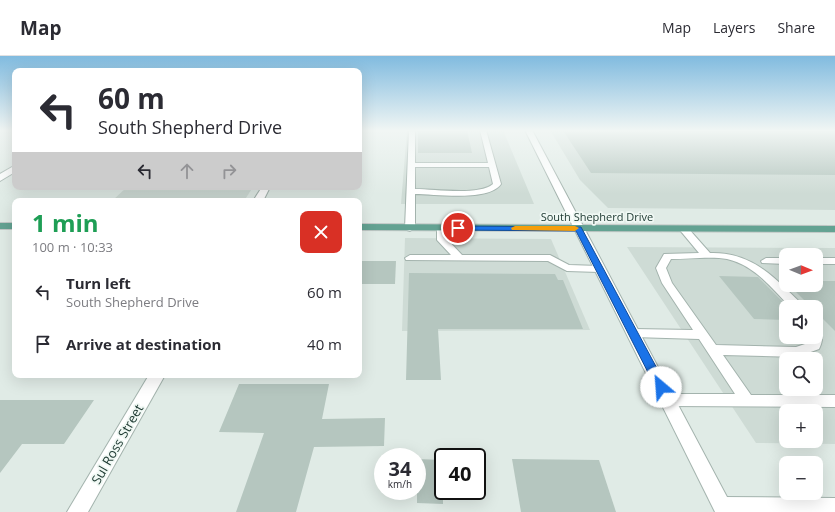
<!DOCTYPE html>
<html lang="en">
<head>
<meta charset="utf-8">
<style>
	body { margin:0; font-family:"Open Sans",sans-serif; background:#f2f2f3; color:#2b2b33; height:100vh; display:flex; flex-direction:column; font-size:15px; white-space:nowrap }
	* { box-sizing:border-box; margin:0 }
	p { font-size:13px; color:#7c7c81 }
	.icon { flex:none; width:22px; height:22px; fill:none; stroke:currentColor; stroke-width:2; stroke-linecap:round; stroke-linejoin:round }
	.map { position:relative; flex:1; overflow:hidden }
	.panel { position:absolute; left:12px; top:142px; width:350px; height:180px; display:flex; flex-direction:column; background:#fff; border-radius:8px; box-shadow:0 4px 16px #0002 }
	.panel>* { flex:none }
	.guide { position:absolute; left:12px; top:12px; width:350px; height:122px; border-radius:8px; box-shadow:0 4px 16px #0002; background:#fff; color:#2b2b33; overflow:hidden }
	.needle { width:26px; rotate:91deg }
	.tools { position:absolute; left:779px; top:192px; display:grid; gap:8px }
	.tools a { display:grid; place-items:center; width:44px; height:44px; border-radius:8px; background:#fff; box-shadow:0 4px 16px #0002; font-size:20px }
	.speed { position:absolute; left:374px; top:392px; display:flex; gap:8px; font-size:20px; font-weight:700; text-align:center }
	.speed>* { display:grid; place-content:center; width:52px; height:52px; border-radius:50%; background:#fff; box-shadow:0 4px 16px #0002; line-height:1 }
	.speed small { font-size:10px; font-weight:400 }
	.speed .limit { border:2px solid #111; border-radius:6px; background:#fff; color:#111 }
	.pin { position:absolute; display:grid; place-items:center; width:34px; height:34px; color:#fff; margin:-17px; border:2px solid #fff; border-radius:50%; box-shadow:0 1px 4px #0007 }
	.me { position:absolute; width:44px; margin:-22px; rotate:333deg; stroke-linejoin:round; filter:drop-shadow(0 0 3px #0008) }
	.turn { display:flex; align-items:center; gap:14px; height:84px; padding:0 20px; font-size:18px }
	.turn .icon { width:52px; height:52px; stroke-width:2.5 }
	.turn b { display:block; font-size:28px; line-height:34px }
	.lanes { display:flex; align-items:center; height:38px; padding:0 20px; background:#0003; justify-content:center; gap:20px; direction:ltr }
	.lanes .off { opacity:.35 }
	.round { display:grid; place-items:center; flex:none; width:42px; height:42px; border-radius:8px; background:#f2f2f3 }
	.summary { display:flex; align-items:center; justify-content:space-between; height:68px; padding:0 20px }
	h1 { font-size:24px; font-weight:700; line-height:30px; color:#1e9e55 }
	ul { padding:0; list-style:none }
	li { display:flex; align-items:center; gap:12px; height:52px; padding:0 20px }
	li div { flex:1 }
	li b { display:block; font-size:15px }
	li em { font-style:normal }
	header { display:flex; align-items:center; gap:24px; box-sizing:border-box; height:56px; padding:0 20px; background:#fff; border-bottom:1px solid #e1e1e2 }
	header strong { font-size:19px }
	nav { display:flex; gap:22px; margin-inline-start:auto; font-size:14px }
	.map>svg:first-child { display:block }
	.built { fill:#cedbd5; fill-rule:evenodd }
	.building { fill:#b5c6bf }
	.lines { fill:none; stroke-linecap:round; stroke-linejoin:round }
	.service-casing { stroke:#a3b3ad; stroke-width:2 }
	.minor-casing { stroke:#a3b3ad; stroke-width:2 }
	.tertiary-casing { stroke:#a3b3ad; stroke-width:2 }
	.primary-casing { stroke:#c1c8c6; stroke-width:2 }
	.service { fill:#fff; fill-rule:evenodd }
	.minor { fill:#fff; fill-rule:evenodd }
	.tertiary { fill:#fff; fill-rule:evenodd }
	.primary { fill:#63a292; fill-rule:evenodd }
	.route { fill:#1a73e8; stroke:#114b97 }
	.slow { fill:#f59e0b }
	.labels { text-anchor:middle; stroke-width:3.5; stroke-linejoin:round; paint-order:stroke }
	.street-label { font-size:11px; fill:#203c34; stroke:#f0f8f4 }
	.near-street-label { font-size:13px; fill:#203c34; stroke:#f0f8f4 }
</style>
</head>
<body>
<header>
<strong>Map</strong>
<nav><a>Map</a><a>Layers</a><a>Share</a></nav>
</header>
<div class="map">
<svg width="835" height="456" viewBox="0 0 835 456">
	<rect width="100%" height="100%" fill="#e0ebe6"/>
	<g class="built">
		<path d="M407,74H503L534,148H401Z"/>
		<path d="M550,74H835V154L608,152L580,124Z"/>
		<path d="M127,131H253L244,145H112Z"/>
		<path d="M405,182L551,183L590,274L402,275Z"/>
		<path d="M627,191L835,192V388L756,387ZM786,199H816V229H786ZM786,251H816V281H786ZM786,303H816V333H786ZM786,355H816V385H786Z"/>
	</g>
	<g class="building">
		<path d="M418,74H467L472,97H418Z"/>
		<path d="M659,74L835,75V119L591,117L564,76H660Z"/>
		<path d="M359,205H396L395,228H359Z"/>
		<path d="M409,217L555,218L558,224H563L583,273H438L441,324H406Z"/>
		<path d="M719,220L758,221L786,249V264L754,263Z"/>
		<path d="M816,225H835V275L816,256V251H811L789,229H816Z"/>
		<path d="M239,328H329L322,363L385,362L384,390L314,391L296,456H236L264,377L219,376Z"/>
		<path d="M0,344H94L64,388H22L0,417Z"/>
		<path d="M417,403L443,404V448L417,447Z"/>
		<path d="M512,403L599,404L616,456H521Z"/>
	</g>
	<g class="lines">
		<defs>
			<g id="service">
				<path d="M409,74H415V107H488L480,74H486L501,128C489,146 435,138 415,138V172L410,175L407,174L405,172ZM415,111H489L493,128C479,140 434,133 415,133Z"/>
				<path d="M442,169L447,172V183L462,199H550L569,209L599,210L604,213L599,216L567,215L548,205L406,204L405,202L410,199H451L437,184V172Z"/>
				<path d="M684,170L687,171L710,197C742,196 764,211 786,233C792,239 799,244 803,251H790C772,232 754,209 727,203C712,200 688,203 671,203L666,212L672,227L716,289L796,291L808,287L810,281H816V272L820,273C824,280 822,287 819,293L797,301L723,299L751,339H835V351L668,350L663,348L661,344L663,340L668,338H735L699,283L633,281L629,280L627,277L629,274L633,273L693,274L662,227L656,212L664,198L699,197L679,173Z"/>
				<path d="M766,202H786V208L762,207L761,205Z"/>
				<rect x="816" y="202" width="19" height="6"/>
				<path d="M722,441L835,442V456H716L713,450L716,444Z"/>
			</g>
			<g id="minor">
				<path d="M12,111H15V116L0,125V118Z"/>
				<path d="M262,131H270L263,145H253Z"/>
				<path d="M149,319H165L88,456H67Z"/>
			</g>
			<path id="tertiary" d="M525,74H532L735,456H715Z"/>
			<g id="primary">
				<rect x="0" y="167" width="15" height="6"/>
				<path d="M359,168L835,170V176L359,174Z"/>
			</g>
		</defs>
		<use href="#service" class="service-casing"/>
		<use href="#minor" class="minor-casing"/>
		<use href="#tertiary" class="tertiary-casing"/>
		<use href="#primary" class="primary-casing"/>
		<use href="#service" class="service"/>
		<use href="#minor" class="minor"/>
		<use href="#tertiary" class="tertiary"/>
		<use href="#primary" class="primary"/>
	</g>
	<linearGradient id="sky" x2="0" y2="1"><stop stop-color="#81bbdf"/><stop offset="0.54" stop-color="#f1f6f4"/><stop offset="1" stop-color="#f1f6f4" stop-opacity="0"/></linearGradient>
	<rect width="835" height="138" fill="url(#sky)"/>
	<path class="route" d="M455,170L581,171L667,331L665,334L661,336L657,334L576,175L458,174H455Z"/>
	<path class="slow" d="M515,170H575L579,172L575,175L512,174L511,172Z"/>
	<g class="labels">
		<g class="street-label">
			<text x="597" y="165">South Shepherd Drive</text>
		</g>
		<g class="near-street-label">
			<text transform="translate(117 388) rotate(-60)" y="5">Sul Ross Street</text>
		</g>
	</g>
</svg>
<div class="tools">
<a><svg class="needle" viewBox="-14 -14 28 28"><path d="M0-13l5 13h-10z" fill="#e53935"/><path d="M0 13l5-13h-10z" fill="#7c7c81"/></svg></a>
<a><svg class="icon" aria-label="sound" viewBox="0 0 24 24"><path d="M4 9h4l5-4v14l-5-4H4zM17 9q2 3 0 6"/></svg></a>
<a><svg class="icon" aria-label="search" viewBox="0 0 24 24"><circle cx="10" cy="10" r="6"/><path d="M15 15l6 6"/></svg></a>
<a>+</a>
<a>−</a>
</div>
<div class="speed"><div>34<small>km/h</small></div><div class="limit">40</div></div>
<div class="pin" style="left:458px;top:172px;background:#d93025"><svg class="icon" aria-label="arrive" viewBox="0 0 24 24"><path d="M6 21V4h12l-3 4 3 4H6"/></svg></div>
<svg class="me" style="left:661px;top:331px" viewBox="-20 -20 40 40"><circle r="19" fill="#fff"/><path d="M0-13L10 11 0 6-10 11z" fill="#1a73e8"/></svg>
<div class="guide">
<div class="turn"><svg class="icon" aria-label="left" viewBox="0 0 24 24"><path d="M17 20v-9H6M10 6l-5 5 5 5"/></svg><div><b>60 m</b>South Shepherd Drive</div></div>
<div class="lanes"><svg class="icon" aria-label="left" viewBox="0 0 24 24"><path d="M17 20v-9H6M10 6l-5 5 5 5"/></svg><svg class="icon off" aria-label="ahead" viewBox="0 0 24 24"><path d="M12 20V5M6 11l6-6 6 6"/></svg><svg class="icon off" aria-label="right" viewBox="0 0 24 24"><path d="M7 20v-9h11M14 6l5 5-5 5"/></svg></div>
</div>
<section class="panel">
<div class="summary"><div><h1>1 min</h1><p>100 m · 10:33</p></div><a class="round" style="background:#d93025;color:#fff"><svg class="icon" aria-label="close" viewBox="0 0 24 24"><path d="M6 6l12 12M18 6L6 18"/></svg></a></div>
<ul>
<li><svg class="icon" aria-label="left" viewBox="0 0 24 24"><path d="M17 20v-9H6M10 6l-5 5 5 5"/></svg><div><b>Turn left</b><p>South Shepherd Drive</p></div><em>60 m</em></li>
<li><svg class="icon" aria-label="arrive" viewBox="0 0 24 24"><path d="M6 21V4h12l-3 4 3 4H6"/></svg><div><b>Arrive at destination</b></div><em>40 m</em></li>
</ul>
</section>
</div>
</body>
</html>
